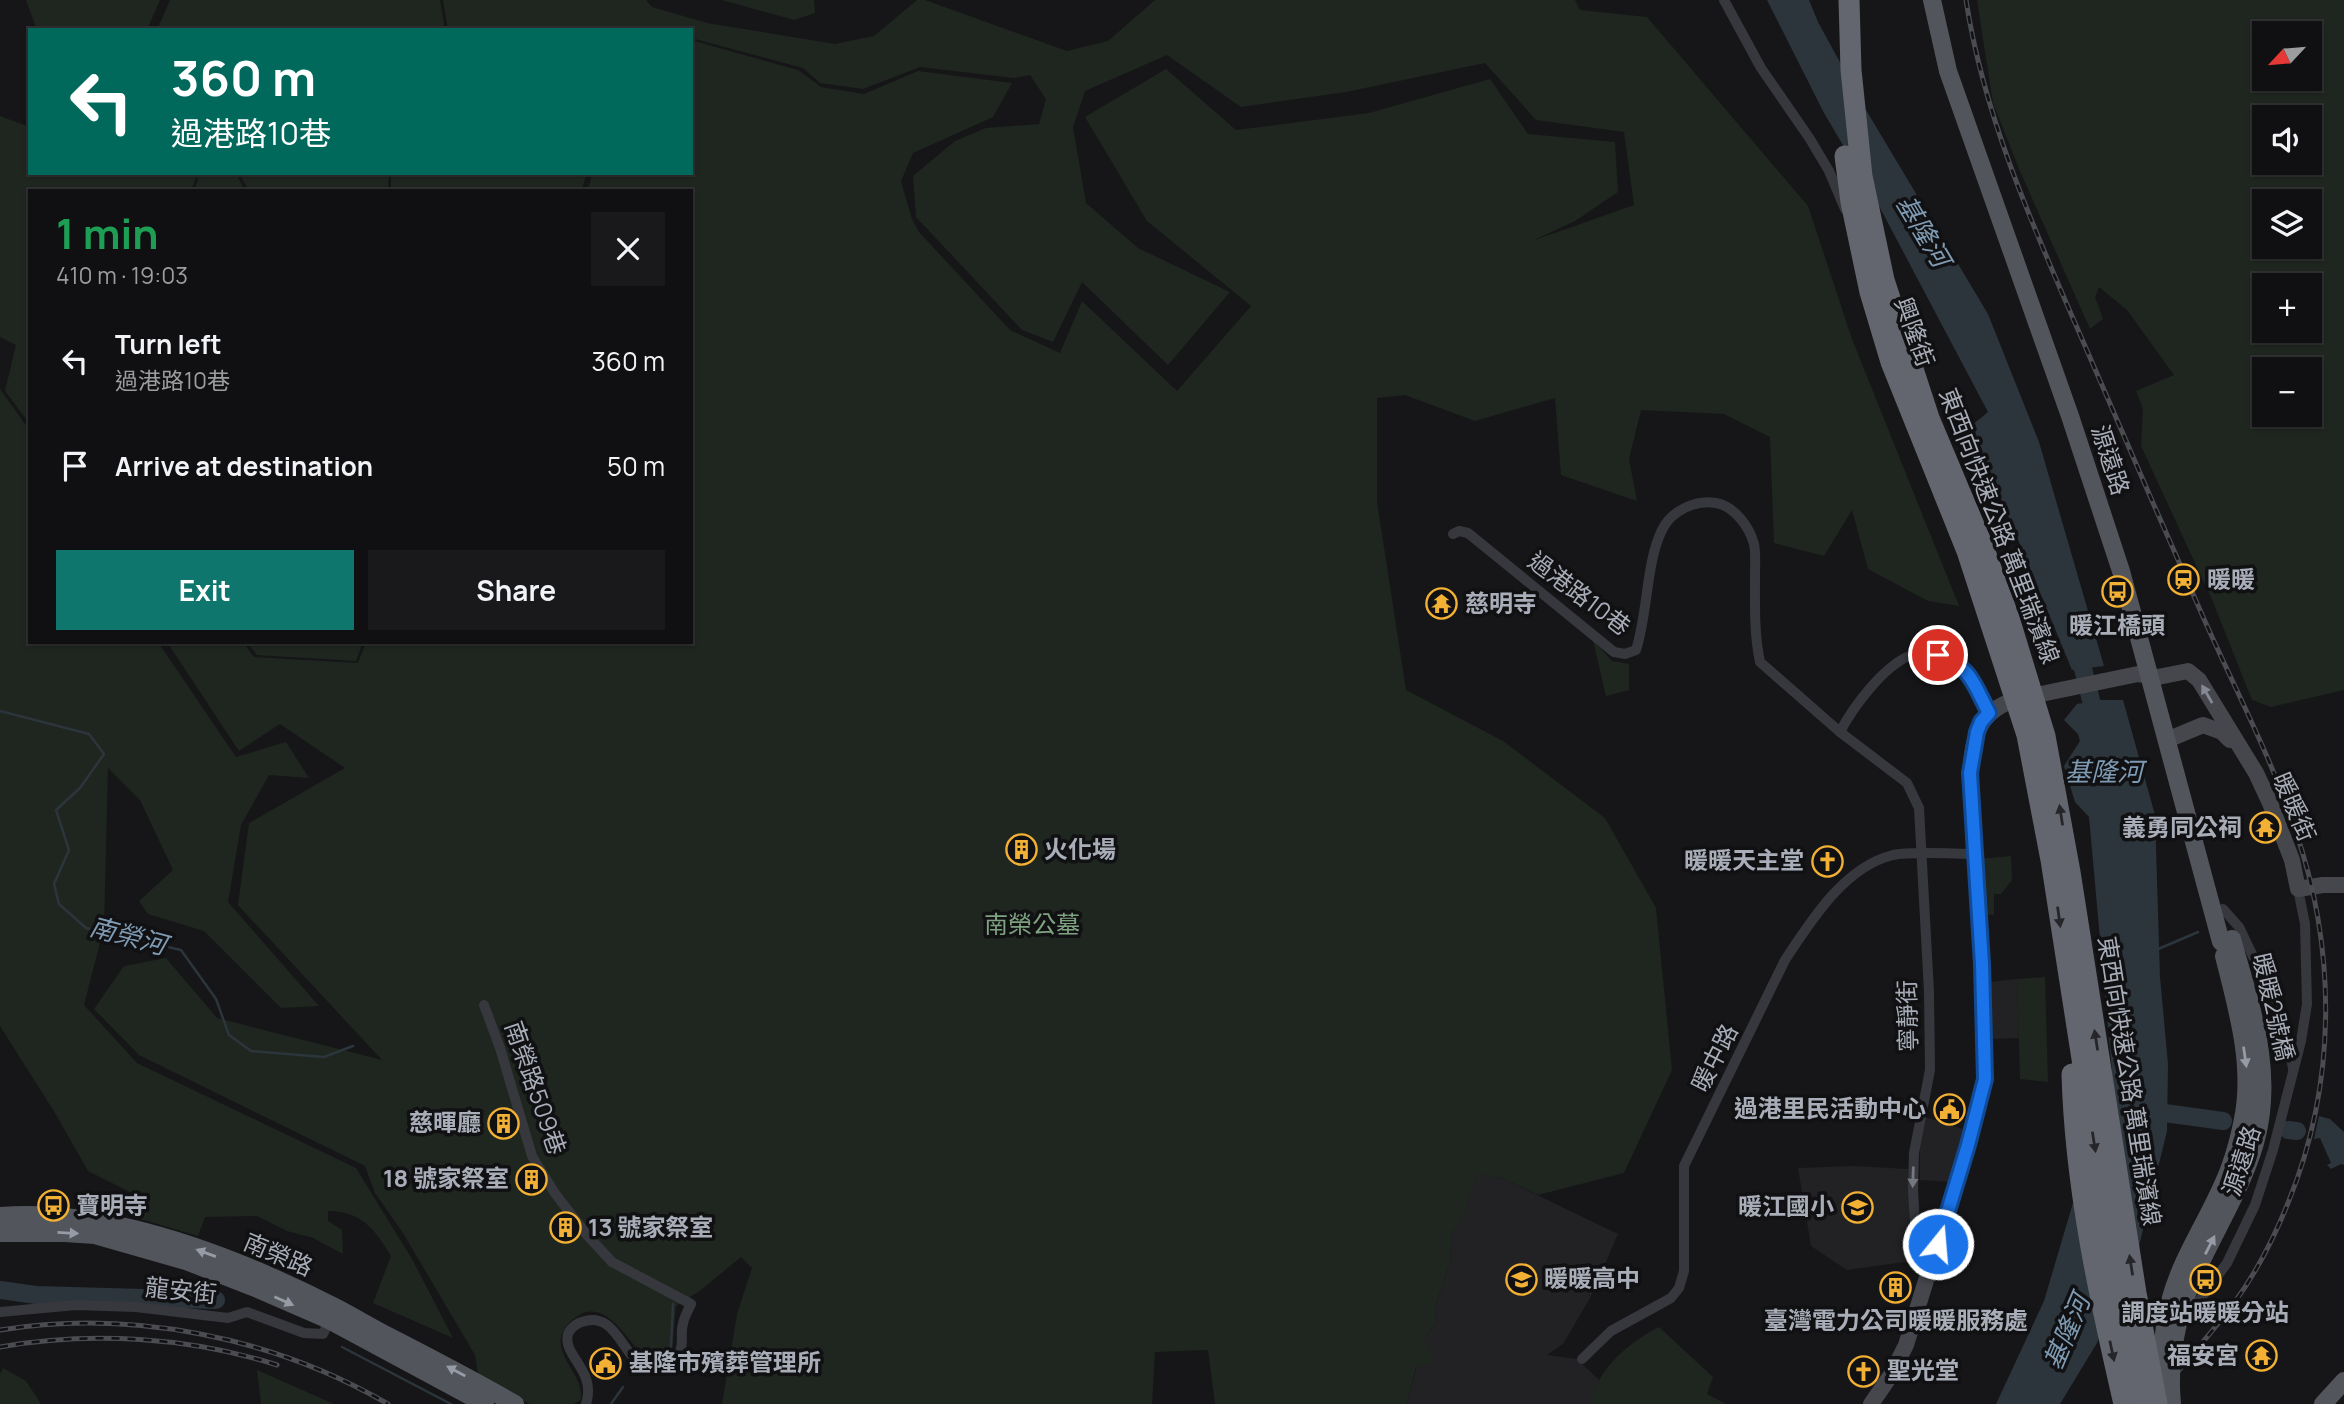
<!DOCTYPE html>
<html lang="en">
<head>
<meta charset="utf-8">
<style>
	body { margin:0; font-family:Manrope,"Noto Sans TC",sans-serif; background:#19191b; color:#f1f3f6; height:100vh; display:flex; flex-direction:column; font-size:26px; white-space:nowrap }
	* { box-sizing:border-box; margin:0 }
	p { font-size:23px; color:#9c9d9f }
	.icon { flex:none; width:38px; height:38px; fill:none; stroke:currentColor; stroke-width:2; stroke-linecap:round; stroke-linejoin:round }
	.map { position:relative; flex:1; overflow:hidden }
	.drawer { position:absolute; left:28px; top:189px; width:665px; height:455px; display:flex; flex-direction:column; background:#101012; border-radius:0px; box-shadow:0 2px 5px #0004,0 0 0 2px #303032 }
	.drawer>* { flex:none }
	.top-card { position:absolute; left:28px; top:28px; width:665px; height:147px; border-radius:0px; box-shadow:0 2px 5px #0004,0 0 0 2px #303032; background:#00695c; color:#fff; overflow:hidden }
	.needle { width:46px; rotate:244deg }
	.tools { position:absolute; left:2252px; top:21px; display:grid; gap:14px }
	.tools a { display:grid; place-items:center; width:70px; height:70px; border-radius:0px; background:#101012; box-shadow:0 2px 5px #0004,0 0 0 2px #303032; font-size:35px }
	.pin { position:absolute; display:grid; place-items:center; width:60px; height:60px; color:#fff; margin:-30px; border:4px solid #fff; border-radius:50%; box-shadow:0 2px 7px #0007 }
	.me { position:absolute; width:77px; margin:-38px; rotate:17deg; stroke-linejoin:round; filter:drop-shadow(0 0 5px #0008) }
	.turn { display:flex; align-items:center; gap:24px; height:147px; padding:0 28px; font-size:32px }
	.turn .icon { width:91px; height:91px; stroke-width:2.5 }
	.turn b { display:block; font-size:49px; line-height:60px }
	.round { display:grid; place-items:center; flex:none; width:74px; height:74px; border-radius:0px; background:#19191b }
	.overview { display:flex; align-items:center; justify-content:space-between; height:119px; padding:0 28px }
	h1 { font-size:42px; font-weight:700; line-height:52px; color:#1e9e55 }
	.primary-button { display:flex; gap:14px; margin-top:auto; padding:14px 28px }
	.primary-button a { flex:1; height:80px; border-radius:0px; background:#0f766e; color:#fff; font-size:28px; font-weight:700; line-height:80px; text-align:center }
	.primary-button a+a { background:#19191b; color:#f1f3f6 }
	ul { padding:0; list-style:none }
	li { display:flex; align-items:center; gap:21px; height:105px; padding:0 28px }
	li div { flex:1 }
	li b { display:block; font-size:26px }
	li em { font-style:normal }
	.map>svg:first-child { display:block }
	.built { fill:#222225 }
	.green { fill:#1e261f; fill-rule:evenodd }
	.water { fill:#2c353c }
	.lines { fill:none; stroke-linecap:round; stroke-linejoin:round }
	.stream { stroke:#2c353c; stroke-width:2.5 }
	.river { stroke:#2c353c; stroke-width:18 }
	.street { stroke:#37383d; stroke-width:10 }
	.secondary { stroke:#45474d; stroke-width:16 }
	.primary { stroke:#53555c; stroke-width:18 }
	.rail-casing { stroke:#4a4c52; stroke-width:5 }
	.rail { stroke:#111113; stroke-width:2.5; stroke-dasharray:8; stroke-linecap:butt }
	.primary-bridge { stroke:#53555c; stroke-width:18 }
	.highway-bridge { stroke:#63666e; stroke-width:21 }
	.oneway { fill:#858993 }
	.oneway2 { fill:#26262a }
	.oneway3 { fill:#979ba6 }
	.oneway4 { fill:#757881 }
	.route-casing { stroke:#114b97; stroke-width:18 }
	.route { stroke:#1a73e8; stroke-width:12 }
	.labels { text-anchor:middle; stroke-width:7; stroke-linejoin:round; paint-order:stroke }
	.street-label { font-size:24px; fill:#a8adb8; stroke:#111113 }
	.poi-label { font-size:24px; font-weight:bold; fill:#a8adb8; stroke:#111113; text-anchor:start }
	.park-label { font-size:24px; fill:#7fa381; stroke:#111113 }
	.water-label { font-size:26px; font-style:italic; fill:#7f9bb3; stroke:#111113 }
</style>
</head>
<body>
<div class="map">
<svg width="2344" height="1404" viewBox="0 0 2344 1404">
	<rect width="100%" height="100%" fill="#161618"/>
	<g class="built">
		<path d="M2017,979L2019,1038L1991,1039L1989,982Z"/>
		<path d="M1925,1117L1966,1130L1951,1182L1920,1180V1138Z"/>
		<path d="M1853,1166L1908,1169L1911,1261L1847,1270L1811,1246L1798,1168Z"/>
		<path d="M1477,1172L1504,1179L1618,1234L1590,1298L1563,1344L1547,1355L1577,1359L1599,1380L1590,1404H1407L1424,1337L1436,1324L1435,1308L1450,1261L1452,1232L1461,1222Z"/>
	</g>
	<g class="green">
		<path d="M26,0H160L147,30H37Z"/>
		<path d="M170,0H440L445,30H157Z"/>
		<path d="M443,0H646L652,7L707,23L835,44L874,36L917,0H925L1067,51L1108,41L1155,0H1575L1580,10L1647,17L1808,206L1852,339L1959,606L1928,601L1868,569L1852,510L1824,556L1774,543L1770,437L1724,414L1641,410L1629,459L1637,501L1561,475L1555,398L1475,421L1405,395L1377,398V502L1406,690L1503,741L1605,818L1656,908L1672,1070L1624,1173L1538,1195L1504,1179L1477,1173L1461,1223L1452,1232L1450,1261L1435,1308L1436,1324L1424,1337L1434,1362L1416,1367L1407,1404H1215L1208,1350L1155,1352L1152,1404H722L737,1314L752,1268L741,1257L701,1290L676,1306L672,1351L649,1361C626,1342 604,1289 570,1322C564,1328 559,1337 561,1346C565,1366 583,1378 581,1400L573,1404H530L479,1379L475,1355L403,1233L375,1193L365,1166L139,1055L94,1009L124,966L166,958L217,1018L382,1060L238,905L249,823L345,768L280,724L239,751L167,642H243L254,657L358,663L366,642H691V191H587L593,173H691V40L798,70L821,87L864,94L918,71L1012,83L993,117L913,153L901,181L912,219L919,232L1010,330L1060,353L1082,301L1177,391L1251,306L1147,221L1085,117L1166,69L1236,130L1369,113L1490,79L1528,134L1615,142L1618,192L1575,221L1532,241L1634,205L1624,132L1536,120L1485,63L1346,92L1241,107L1167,55L1085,91L1073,127L1086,203L1138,248L1230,292L1168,365L1082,282L1053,342L1022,330L916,217L913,176L955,141L986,128L1039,124L1046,99L1030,75L1014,78L920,67L863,89L820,83L803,68L691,38V30H448Z"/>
		<path d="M722,0H814L815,13L794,20Z"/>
		<path d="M1977,0H2344V690L2271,707L2252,700L2213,602L2141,446L2143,409L2136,391L2174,375L2127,310L2099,287L2095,297L2103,319L2090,329L2019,169L1993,103ZM2264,33H2310V79H2264ZM2264,117H2310V163H2264ZM2264,201H2310V247H2264ZM2264,285H2310V331H2264ZM2264,369H2310V415H2264Z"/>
		<path d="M0,116L30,127V173H236L245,191H194L198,180L196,177L191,191H30V424L5,391L16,345L0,337Z"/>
		<path d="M239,173H389L388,191H249Z"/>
		<path d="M397,173H587L581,191H391V175Z"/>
		<path d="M0,389L30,431V642H158L236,757L286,742L309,778L269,775L241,825L228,902L319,1006L281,1008L204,931L148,914L139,901L173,870L140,800L108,768L104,927L84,1005L137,1063L356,1168L412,1259L453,1338L373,1303L391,1256C375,1230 362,1211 328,1211V1221L342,1230L343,1254L313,1238L287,1231L257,1216L205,1217L198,1236L134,1217L132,1193L88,1171L55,1113L0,1026Z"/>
		<path d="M1593,640L1612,661L1629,664V690L1606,696Z"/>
		<path d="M247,642H363L356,661L257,655Z"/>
		<path d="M2011,856L2012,880L2001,894H1994V915L1983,914L1979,859Z"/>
		<path d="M2045,977L2048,1082L2020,1079L2017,979Z"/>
		<path d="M1659,1327L1713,1377L1707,1394L1726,1404H1590C1598,1368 1628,1343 1659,1327Z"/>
		<path d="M3,1368L26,1381L41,1404H0V1374Z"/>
		<path d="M257,1370L334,1404H261Z"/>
	</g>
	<g class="water">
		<path d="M1767,0H1809L1818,22L1866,110L1988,314L2039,442L2104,666L2072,670L1971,426L1988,412L1879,206L1824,113Z"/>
		<path d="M2100,700H2123L2155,815L2160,977L2168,1064L2167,1131L2139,1246L2097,1343L2060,1404H1996L2044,1301L2112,1071L2089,817L2075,802L2064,766L2080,741L2078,734L2064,720L2077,704Z"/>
		<path d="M2319,1116L2330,1119L2344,1132V1165L2341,1164L2331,1169L2327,1165L2331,1163L2320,1138L2314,1139Z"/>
	</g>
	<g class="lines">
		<g class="stream">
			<path d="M0,711L89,734L104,754L80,788L56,810L69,850L54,884L59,904L86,928L181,950L216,999L229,1035L251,1051L324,1057L353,1046"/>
			<path d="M2156,950L2198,932"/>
			<path d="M342,1347L451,1404"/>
			<path d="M647,1361L668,1354L671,1346L673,1304"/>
			<path d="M611,1404L623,1387"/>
		</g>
		<g class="river">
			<path d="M2077,645L2097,724"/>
			<path d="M2150,1111L2223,1121"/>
			<path d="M2288,1130L2297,1131"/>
			<path d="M0,1290L36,1295L216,1300"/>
		</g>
		<g class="street">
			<path d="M1724,0L1761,68L1810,139L1829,171L1845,209"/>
			<path d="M1453,534L1459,531L1468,533L1614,652L1625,654L1636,650C1648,613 1646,562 1662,530C1671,511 1696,499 1716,503C1734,506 1749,526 1754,544C1756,553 1755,566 1755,576C1755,604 1754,634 1760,662L1840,732C1853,707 1883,667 1909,656C1926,649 1953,658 1965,670C1976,681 1982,700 1989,713"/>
			<path d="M1840,732L1907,783L1919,808L1929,992L1930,1070L1914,1153L1913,1190L1916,1241L1922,1252L1933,1262"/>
			<path d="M2223,909L2239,927L2282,1017L2293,1068"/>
			<path d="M484,1005L500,1048L532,1156L554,1192L587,1235L612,1262L691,1304C688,1311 684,1317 683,1324C680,1332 684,1343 680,1351C678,1357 670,1364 665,1366C624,1387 625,1303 579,1323C575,1325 570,1329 568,1334C562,1356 597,1370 586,1404"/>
			<path d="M0,1312L76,1305L136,1307L228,1318L247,1312L304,1333L323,1334L331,1317"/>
			<path d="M2181,1325L2227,1263L2255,1205L2273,1150L2301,1041L2307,1004L2305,924L2298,889"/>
			<path d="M1582,1359L1611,1331L1671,1298L1679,1288L1684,1271V1166L1785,960C1811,921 1844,867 1893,855C1912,851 1954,854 1975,854"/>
		</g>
		<g class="secondary">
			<path d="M2167,740L2203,725L2222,732L2230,740"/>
			<path d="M1871,1404L1891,1375L1906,1345L1968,1145L1985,1079L1982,964L1970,773C1973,736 1978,711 2017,699L2138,674L2158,677L2188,671L2199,680L2256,773L2270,803L2292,860L2298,889L2323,885H2344"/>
		</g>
		<g class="primary">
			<path d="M1932,0L1948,71L2070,416L2121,571L2221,942"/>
			<path d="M0,1216C111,1207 239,1258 337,1308C354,1317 371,1327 388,1336C431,1358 473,1380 515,1404"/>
			<path d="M0,1233H65L95,1235L186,1261L253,1287L329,1320L485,1404"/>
			<path d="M2323,1404L2344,1381"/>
		</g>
		<defs>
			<g id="rail">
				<path d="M1966,0C1984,118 2035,231 2082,339C2122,432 2163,526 2204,619C2235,689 2271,757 2295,829C2337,951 2337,1083 2288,1203C2274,1238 2256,1273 2234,1303C2208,1338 2178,1370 2151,1404"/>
				<path d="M0,1330C132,1309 273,1337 388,1404"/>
				<path d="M0,1347C90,1331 190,1337 277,1365"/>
			</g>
		</defs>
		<use href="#rail" class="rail-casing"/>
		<use href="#rail" class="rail"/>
		<g class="primary-bridge">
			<path d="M2160,1375C2162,1350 2164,1325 2170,1301C2182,1255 2212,1215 2229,1170C2235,1154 2240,1135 2243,1119C2254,1065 2237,1008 2224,956"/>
			<path d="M2172,1404C2168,1364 2176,1316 2193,1279C2213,1233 2241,1191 2255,1143C2275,1073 2251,1007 2232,939"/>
		</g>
		<g class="highway-bridge">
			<path d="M1849,0L1851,70L1862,176L1884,280L1929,418L1984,549L2009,618L2045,736L2070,872L2136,1293L2157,1404"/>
			<path d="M1845,156L1851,202L1870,292L1891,362L1967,551L2027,735L2051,860L2124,1328L2141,1404"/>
			<path d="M2072,1074C2075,1185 2099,1296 2124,1404"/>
		</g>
	</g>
	<defs><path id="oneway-solid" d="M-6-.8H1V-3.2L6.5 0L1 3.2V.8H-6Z" transform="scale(1.75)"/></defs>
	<use class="oneway" href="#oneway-solid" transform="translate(2207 694) rotate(-120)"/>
	<g class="oneway2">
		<use href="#oneway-solid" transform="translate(2061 815) rotate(-99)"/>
		<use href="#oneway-solid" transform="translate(2059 917) rotate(82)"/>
		<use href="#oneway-solid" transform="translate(2096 1040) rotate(-99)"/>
		<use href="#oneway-solid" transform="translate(2094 1142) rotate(81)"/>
		<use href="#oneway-solid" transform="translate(2131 1265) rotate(-99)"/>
		<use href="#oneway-solid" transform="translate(2112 1351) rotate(78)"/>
	</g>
	<g class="oneway3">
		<use href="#oneway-solid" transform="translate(2245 1057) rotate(82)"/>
		<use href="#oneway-solid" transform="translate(68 1233) rotate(3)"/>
		<use href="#oneway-solid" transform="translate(2210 1245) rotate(-63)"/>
		<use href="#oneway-solid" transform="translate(206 1253) rotate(-160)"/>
		<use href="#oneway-solid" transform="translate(284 1301) rotate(24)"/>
		<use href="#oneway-solid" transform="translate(456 1371) rotate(-152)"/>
	</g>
	<use class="oneway4" href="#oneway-solid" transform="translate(1913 1177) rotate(92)"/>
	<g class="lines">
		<defs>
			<path id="route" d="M1938,655C1972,668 1973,683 1989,713L1981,722L1977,732L1970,773L1982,964L1985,1079L1968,1145L1938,1244"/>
		</defs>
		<use href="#route" class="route-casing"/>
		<use href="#route" class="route"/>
	</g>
	<defs>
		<symbol id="station-ring" viewBox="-11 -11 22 22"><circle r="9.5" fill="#111113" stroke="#f2b134" stroke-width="1.5"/><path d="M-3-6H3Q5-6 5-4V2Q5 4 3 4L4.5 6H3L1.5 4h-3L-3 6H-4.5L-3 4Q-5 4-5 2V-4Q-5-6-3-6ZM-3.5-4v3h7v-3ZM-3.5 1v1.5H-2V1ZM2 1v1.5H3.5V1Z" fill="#f2b134"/></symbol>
		<symbol id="bus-ring" viewBox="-11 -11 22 22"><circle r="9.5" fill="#111113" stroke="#f2b134" stroke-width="1.5"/><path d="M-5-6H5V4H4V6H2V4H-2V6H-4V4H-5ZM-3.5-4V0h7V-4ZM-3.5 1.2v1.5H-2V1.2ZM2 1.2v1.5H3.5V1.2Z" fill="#f2b134"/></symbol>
		<symbol id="temple-ring" viewBox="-11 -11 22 22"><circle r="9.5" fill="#111113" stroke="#f2b134" stroke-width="1.5"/><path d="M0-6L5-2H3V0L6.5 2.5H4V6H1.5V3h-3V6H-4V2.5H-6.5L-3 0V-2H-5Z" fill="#f2b134"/></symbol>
		<symbol id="building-ring" viewBox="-11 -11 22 22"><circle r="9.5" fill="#111113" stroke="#f2b134" stroke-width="1.5"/><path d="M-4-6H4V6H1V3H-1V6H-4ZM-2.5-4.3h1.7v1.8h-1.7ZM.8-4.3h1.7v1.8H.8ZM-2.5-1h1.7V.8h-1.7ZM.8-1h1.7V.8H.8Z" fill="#f2b134"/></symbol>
		<symbol id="church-ring" viewBox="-11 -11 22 22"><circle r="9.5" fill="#111113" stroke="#f2b134" stroke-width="1.5"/><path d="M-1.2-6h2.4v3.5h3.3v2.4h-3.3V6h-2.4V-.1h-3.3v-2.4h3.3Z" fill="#f2b134"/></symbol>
		<symbol id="civic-ring" viewBox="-11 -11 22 22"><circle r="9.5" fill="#111113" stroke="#f2b134" stroke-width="1.5"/><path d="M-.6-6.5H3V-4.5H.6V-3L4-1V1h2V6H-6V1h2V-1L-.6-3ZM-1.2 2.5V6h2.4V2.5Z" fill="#f2b134"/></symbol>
		<symbol id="school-ring" viewBox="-11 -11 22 22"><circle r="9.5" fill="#111113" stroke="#f2b134" stroke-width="1.5"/><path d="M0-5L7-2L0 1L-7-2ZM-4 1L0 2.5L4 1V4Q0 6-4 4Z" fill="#f2b134"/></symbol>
	</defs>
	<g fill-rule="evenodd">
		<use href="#station-ring" x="2166" y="562" width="35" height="35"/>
		<use href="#bus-ring" x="2100" y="574" width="35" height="35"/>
		<use href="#temple-ring" x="1424" y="586" width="35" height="35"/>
		<use href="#temple-ring" x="2248" y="810" width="35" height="35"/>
		<use href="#building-ring" x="1004" y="832" width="35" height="35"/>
		<use href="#church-ring" x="1810" y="844" width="35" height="35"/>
		<use href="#civic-ring" x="1932" y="1092" width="35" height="35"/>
		<use href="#building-ring" x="486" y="1106" width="35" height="35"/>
		<use href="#building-ring" x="514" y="1162" width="35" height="35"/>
		<use href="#bus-ring" x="36" y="1188" width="35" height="35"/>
		<use href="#school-ring" x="1840" y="1190" width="35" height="35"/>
		<use href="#building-ring" x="548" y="1210" width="35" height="35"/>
		<use href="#school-ring" x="1504" y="1262" width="35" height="35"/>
		<use href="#bus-ring" x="2188" y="1262" width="35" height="35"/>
		<use href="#building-ring" x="1878" y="1270" width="35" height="35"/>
		<use href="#temple-ring" x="2244" y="1338" width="35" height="35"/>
		<use href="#civic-ring" x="588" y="1346" width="35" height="35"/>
		<use href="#church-ring" x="1846" y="1354" width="35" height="35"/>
	</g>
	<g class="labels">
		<g class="street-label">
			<text transform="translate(1914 332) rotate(70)" y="8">興隆街</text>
			<text transform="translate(2110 460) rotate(72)" y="8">源遠路</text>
			<text transform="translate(1999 526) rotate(69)" y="8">東西向快速公路 萬里瑞濱線</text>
			<text transform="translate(1579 594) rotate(37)" y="8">過港路10巷</text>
			<text transform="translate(2294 807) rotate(67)" y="8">暖暖街</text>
			<text transform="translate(2273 1007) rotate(77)" y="8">暖暖2號橋</text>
			<text transform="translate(1908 1016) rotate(-91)" y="8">寧靜街</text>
			<text transform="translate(1715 1058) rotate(-63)" y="8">暖中路</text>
			<text transform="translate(2129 1081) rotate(81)" y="8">東西向快速公路 萬里瑞濱線</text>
			<text transform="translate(535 1088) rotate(71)" y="8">南榮路509巷</text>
			<text transform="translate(2242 1161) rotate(-72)" y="8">源遠路</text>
			<text transform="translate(278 1255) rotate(23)" y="8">南榮路</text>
			<text transform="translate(181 1291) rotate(6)" y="8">龍安街</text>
		</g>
		<g class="poi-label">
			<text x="2207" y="588">暖暖</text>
			<text x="1465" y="612">慈明寺</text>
			<text x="2117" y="634" text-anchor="middle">暖江橋頭</text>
			<text x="2242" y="836" text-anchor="end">義勇同公祠</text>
			<text x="1044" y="858">火化場</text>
			<text x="1804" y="869" text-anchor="end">暖暖天主堂</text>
			<text x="1926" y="1117" text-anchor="end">過港里民活動中心</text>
			<text x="481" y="1131" text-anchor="end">慈暉廳</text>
			<text x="509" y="1187" text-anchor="end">18 號家祭室</text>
			<text x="76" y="1214">寶明寺</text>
			<text x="1834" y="1215" text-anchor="end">暖江國小</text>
			<text x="588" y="1236">13 號家祭室</text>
			<text x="1544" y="1287">暖暖高中</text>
			<text x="2205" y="1321" text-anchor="middle">調度站暖暖分站</text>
			<text x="1896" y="1329" text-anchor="middle">臺灣電力公司暖暖服務處</text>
			<text x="2239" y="1364" text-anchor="end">福安宮</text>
			<text x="629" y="1371">基隆市殯葬管理所</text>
			<text x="1887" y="1379">聖光堂</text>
		</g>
		<g class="park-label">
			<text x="1032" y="933">南榮公墓</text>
		</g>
		<g class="water-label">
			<text transform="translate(1923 231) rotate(59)" y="9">基隆河</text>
			<text x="2104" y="781">基隆河</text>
			<text transform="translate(128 936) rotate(15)" y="9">南榮河</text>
			<text transform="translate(2067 1332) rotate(-67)" y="9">基隆河</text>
		</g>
	</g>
</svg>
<div class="tools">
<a><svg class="needle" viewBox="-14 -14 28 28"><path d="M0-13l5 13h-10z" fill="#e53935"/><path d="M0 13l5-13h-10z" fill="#9c9d9f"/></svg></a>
<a><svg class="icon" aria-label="sound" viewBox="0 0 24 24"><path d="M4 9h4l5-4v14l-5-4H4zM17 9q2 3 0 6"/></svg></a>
<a><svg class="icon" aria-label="layers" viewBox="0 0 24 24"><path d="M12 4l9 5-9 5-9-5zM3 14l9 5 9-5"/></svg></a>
<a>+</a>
<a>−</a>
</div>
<div class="pin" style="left:1938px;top:655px;background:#d93025"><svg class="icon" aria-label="arrive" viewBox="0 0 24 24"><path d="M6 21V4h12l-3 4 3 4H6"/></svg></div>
<svg class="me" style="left:1938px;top:1244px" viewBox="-20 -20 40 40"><circle r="17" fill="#1a73e8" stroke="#fff" stroke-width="3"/><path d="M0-11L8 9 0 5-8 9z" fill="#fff"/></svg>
<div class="top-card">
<div class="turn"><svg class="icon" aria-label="left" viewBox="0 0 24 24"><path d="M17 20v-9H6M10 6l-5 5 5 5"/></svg><div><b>360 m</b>過港路10巷</div></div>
</div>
<section class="drawer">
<div class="overview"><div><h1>1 min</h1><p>410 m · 19:03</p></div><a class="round"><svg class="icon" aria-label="close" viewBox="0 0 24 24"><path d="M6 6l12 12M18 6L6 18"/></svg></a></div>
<ul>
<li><svg class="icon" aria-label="left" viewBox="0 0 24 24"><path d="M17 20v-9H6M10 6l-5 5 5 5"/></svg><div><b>Turn left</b><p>過港路10巷</p></div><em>360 m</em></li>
<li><svg class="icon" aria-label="arrive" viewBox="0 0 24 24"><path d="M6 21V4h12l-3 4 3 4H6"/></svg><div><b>Arrive at destination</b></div><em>50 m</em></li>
</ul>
<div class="primary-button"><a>Exit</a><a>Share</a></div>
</section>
</div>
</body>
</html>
